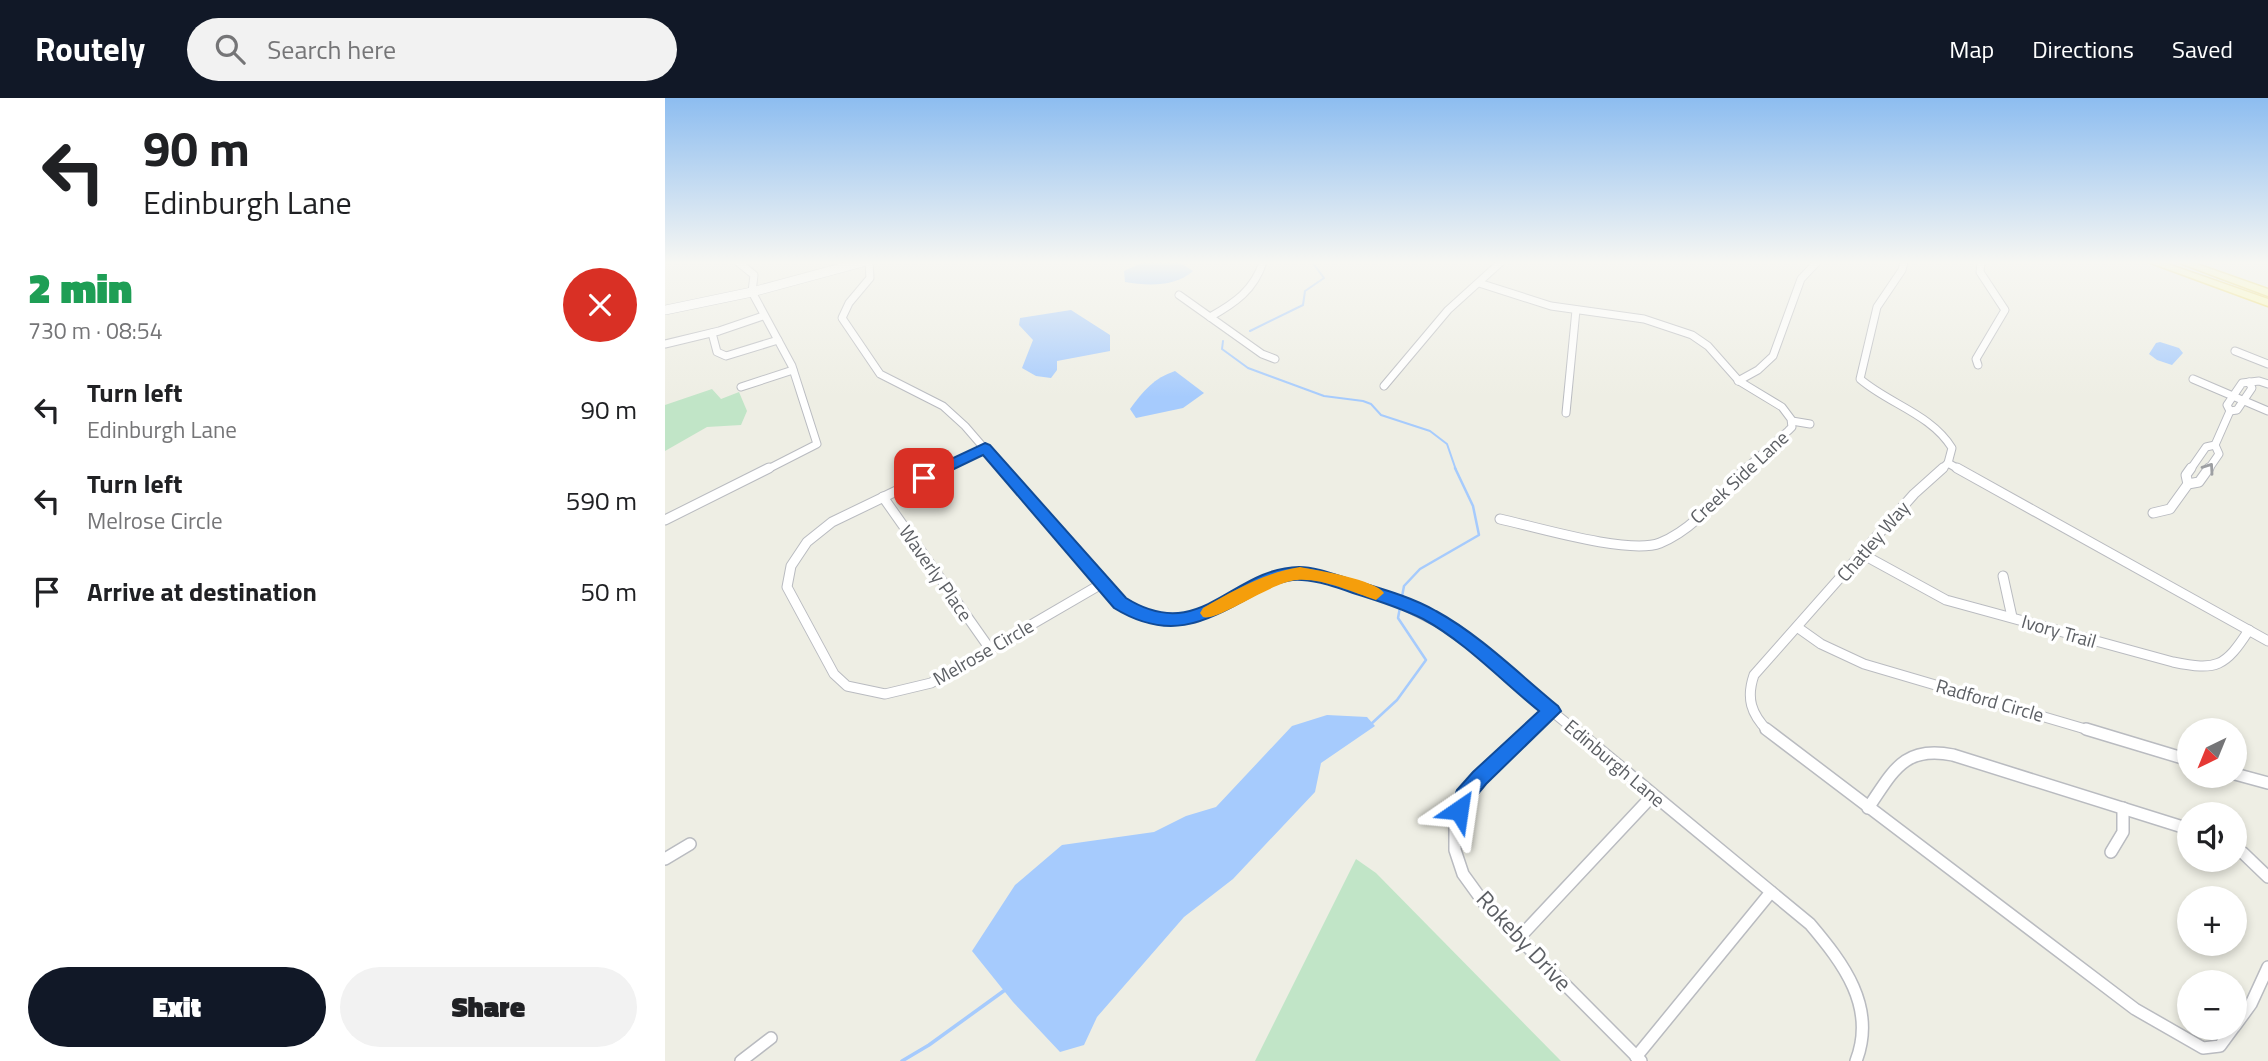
<!DOCTYPE html>
<html lang="en">
<head>
<meta charset="utf-8">
<style>
	body { margin:0; font-family:"Titillium Web",sans-serif; background:#f2f2f2; color:#202124; height:100vh; display:flex; flex-direction:column; font-size:26px; white-space:nowrap }
	* { box-sizing:border-box; margin:0 }
	p { font-size:23px; color:#757577 }
	.icon { flex:none; width:38px; height:38px; fill:none; stroke:currentColor; stroke-width:2; stroke-linecap:round; stroke-linejoin:round }
	.map { position:relative; flex:1; overflow:hidden }
	.side { display:flex; flex-direction:column; background:#fff; width:665px }
	.side>* { flex:none }
	.guide { background:#fff; color:#202124; overflow:hidden }
	.needle { width:46px; rotate:223deg }
	.tools { position:absolute; left:1512px; top:620px; display:grid; gap:14px }
	.tools a { display:grid; place-items:center; width:70px; height:70px; border-radius:50%; background:#fff; box-shadow:0 4px 10px #0003; font-size:35px }
	.pin { position:absolute; display:grid; place-items:center; width:60px; height:60px; color:#fff; margin:-30px; border-radius:14px; box-shadow:0 4px 10px #0006 }
	.me { position:absolute; width:77px; margin:-38px; rotate:32deg; stroke-linejoin:round; filter:drop-shadow(0 0 5px #0008) }
	.turn { display:flex; align-items:center; gap:24px; height:147px; padding:0 28px; font-size:32px }
	.turn .icon { width:91px; height:91px; stroke-width:2.5 }
	.turn b { display:block; font-size:49px; line-height:60px }
	.round { display:grid; place-items:center; flex:none; width:74px; height:74px; border-radius:37px; background:#f2f2f2 }
	.headline { display:flex; align-items:center; justify-content:space-between; height:119px; padding:0 28px }
	h1 { font-size:42px; font-weight:800; line-height:52px; color:#1e9e55 }
	.cta { display:flex; gap:14px; margin-top:auto; padding:14px 28px }
	.cta a { flex:1; height:80px; border-radius:42px; background:#111827; color:#fff; font-size:28px; font-weight:800; line-height:80px; text-align:center }
	.cta a+a { background:#f2f2f2; color:#202124 }
	ul { padding:0; list-style:none }
	li { display:flex; align-items:center; gap:21px; height:91px; padding:0 28px }
	li div { flex:1 }
	li b { display:block; font-size:26px }
	li em { font-style:normal }
	header { display:flex; align-items:center; gap:42px; box-sizing:border-box; height:98px; padding:0 35px; background:#111827; color:#fff }
	header strong { font-size:33px }
	nav { display:flex; gap:38px; margin-inline-start:auto; font-size:24px }
	.search { width:490px; height:63px; background:#f2f2f2; display:flex; align-items:center; gap:18px; box-sizing:border-box; padding:0 24px; border-radius:38px; color:#757577; font-size:26px }
	main { display:flex; flex:1; min-height:0 }
	.map>svg:first-child { display:block }
	.green { fill:#c1e5c7 }
	.water { fill:#a6cbfd }
	.lines { fill:none; stroke-linecap:round; stroke-linejoin:round }
	.stream-far2 { stroke:#a6cbfd; stroke-width:2 }
	.stream-far1 { stroke:#a6cbfd; stroke-width:2.5 }
	.stream { stroke:#a6cbfd; stroke-width:3.5 }
	.minor-far2-casing { stroke:#b9bbc0; stroke-width:9 }
	.minor-far1-casing { stroke:#b9bbc0; stroke-width:11 }
	.minor-casing { stroke:#b9bbc0; stroke-width:14 }
	.tertiary-casing { stroke:#b9bbc0; stroke-width:10 }
	.primary-casing { stroke:#eeda5e; stroke-width:3 }
	.minor-far2 { stroke:#fff; stroke-width:7 }
	.minor-far1 { stroke:#fff; stroke-width:9 }
	.minor { stroke:#fff; stroke-width:11 }
	.tertiary { stroke:#fff; stroke-width:9 }
	.primary { fill:#fdfbab; fill-rule:evenodd }
	.oneway { stroke:#9d9fa2 }
	.route { fill:#1a73e8; stroke:#114b97; stroke-width:2 }
	.slow { fill:#f59e0b }
	.labels { text-anchor:middle; stroke-width:7; stroke-linejoin:round; paint-order:stroke }
	.street-label { font-size:19px; fill:#5c5f64; stroke:#fff }
	.near-street-label { font-size:23px; fill:#5c5f64; stroke:#fff }
</style>
</head>
<body>
<header>
<strong>Routely</strong>
<div class="search"><svg class="icon" aria-label="search" viewBox="0 0 24 24"><circle cx="10" cy="10" r="6"/><path d="M15 15l6 6"/></svg>Search here</div>
<nav><a>Map</a><a>Directions</a><a>Saved</a></nav>
</header>
<main>
<section class="side">
<div class="guide">
<div class="turn"><svg class="icon" aria-label="left" viewBox="0 0 24 24"><path d="M17 20v-9H6M10 6l-5 5 5 5"/></svg><div><b>90 m</b>Edinburgh Lane</div></div>
</div>
<div class="headline"><div><h1>2 min</h1><p>730 m · 08:54</p></div><a class="round" style="background:#d93025;color:#fff"><svg class="icon" aria-label="close" viewBox="0 0 24 24"><path d="M6 6l12 12M18 6L6 18"/></svg></a></div>
<ul>
<li><svg class="icon" aria-label="left" viewBox="0 0 24 24"><path d="M17 20v-9H6M10 6l-5 5 5 5"/></svg><div><b>Turn left</b><p>Edinburgh Lane</p></div><em>90 m</em></li>
<li><svg class="icon" aria-label="left" viewBox="0 0 24 24"><path d="M17 20v-9H6M10 6l-5 5 5 5"/></svg><div><b>Turn left</b><p>Melrose Circle</p></div><em>590 m</em></li>
<li><svg class="icon" aria-label="arrive" viewBox="0 0 24 24"><path d="M6 21V4h12l-3 4 3 4H6"/></svg><div><b>Arrive at destination</b></div><em>50 m</em></li>
</ul>
<div class="cta"><a>Exit</a><a>Share</a></div>
</section>
<div class="map">
<svg width="1603" height="963" viewBox="0 0 1603 963">
	<rect width="100%" height="100%" fill="#eeeee4"/>
	<g class="green">
		<path d="M47,291L56,301L74,294L82,313L76,327L42,329L0,353V307Z"/>
		<path d="M691,761L711,775L896,963H590Z"/>
	</g>
	<g class="water">
		<path d="M479,164H514L528,173C510,189 483,188 460,184L459,173Z"/>
		<path d="M406,212L445,237V253L392,263V272L386,280L371,278L357,270L368,242L354,227L355,220Z"/>
		<path d="M1495,244L1514,250L1518,255L1507,267L1492,262L1484,256L1491,245Z"/>
		<path d="M510,273L539,295L518,310L471,320L465,311C478,293 489,280 510,273Z"/>
		<path d="M662,617L702,619L710,628L656,665L650,694L568,781L519,819L432,919L419,947L395,954L348,904L307,853L350,787L397,747L489,734L521,718L551,709L627,628Z"/>
	</g>
	<g class="lines">
		<g class="stream-far2">
			<path d="M585,233L638,207L640,193L659,180L647,164"/>
			<path d="M558,243L557,251L583,270L659,298L698,303L706,306L716,317L765,333L782,346L791,372"/>
		</g>
		<path class="stream-far1" d="M705,627L732,602L761,562L733,520L739,488L755,471L814,437L808,408L790,370"/>
		<path class="stream" d="M237,963L264,947L340,892"/>
		<defs>
			<g id="minor-far2">
				<path d="M73,164L89,177L87,194L127,268L152,346L101,372"/>
				<path d="M204,164L205,180L184,205L177,220L215,276L278,308L300,328L338,372"/>
				<path d="M1239,164L1237,172L1212,209L1195,281C1224,306 1266,316 1287,350L1283,365L1276,372"/>
				<path d="M814,185L886,208L979,221L1027,237L1043,248L1074,283L1117,309L1126,321L1127,329L1123,333L1079,372"/>
				<path d="M514,197L597,256L610,261"/>
				<path d="M545,219C570,205 589,192 598,164"/>
				<path d="M47,235L52,254L61,258L113,242"/>
				<path d="M0,246L54,233L98,218"/>
				<path d="M1570,253L1603,266"/>
				<path d="M1313,267L1311,261L1340,212L1315,174L1316,164"/>
				<path d="M1528,281L1603,313"/>
				<path d="M1073,283L1093,272L1108,258L1136,181L1152,164"/>
				<path d="M719,288L783,212L836,164"/>
				<path d="M76,289L128,272"/>
				<path d="M1565,313L1572,312L1587,290L1584,284"/>
				<path d="M901,315L911,212"/>
				<path d="M1127,323L1145,326"/>
				<path d="M1283,365L1295,372"/>
				<path d="M275,372L320,350"/>
				<path d="M1525,372L1541,349L1550,347"/>
				<path d="M1543,372L1554,356L1550,347L1565,313L1562,307L1577,285L1594,283L1603,286"/>
			</g>
			<g id="minor-far1">
				<path d="M279,370L167,424L142,444L126,468L122,489L169,576L182,588L220,596L266,585L438,485"/>
				<path d="M337,370L455,505L484,519L508,523L530,520L609,480L633,476L669,481L735,505L788,532L911,633"/>
				<path d="M1292,370L1603,543"/>
				<path d="M1523,386L1521,377L1526,370"/>
				<path d="M218,399L325,551"/>
				<path d="M1488,415L1505,411L1523,386L1534,384L1544,370"/>
				<path d="M835,421C871,429 964,457 995,445C1030,431 1056,396 1081,370"/>
				<path d="M0,422L104,370"/>
				<path d="M1197,456L1281,502L1508,564C1552,573 1560,569 1584,532"/>
				<path d="M1338,478L1347,519"/>
				<path d="M1132,529L1156,546L1199,566L1427,633"/>
				<path d="M866,633L887,613"/>
				<path d="M1103,633C1086,616 1081,600 1089,577L1249,396L1278,370"/>
			</g>
			<g id="minor">
				<path d="M868,631L799,698L790,725V752L798,776L819,805L976,963"/>
				<path d="M909,631L1145,826C1178,865 1212,909 1191,963"/>
				<path d="M1101,631L1470,911L1538,950L1555,948L1569,929"/>
				<path d="M1421,631L1524,662"/>
				<path d="M1570,676L1603,685"/>
				<path d="M1203,710C1228,674 1238,647 1288,657L1524,731"/>
				<path d="M1570,751L1578,755L1603,779"/>
				<path d="M1446,754L1458,734V710"/>
				<path d="M0,761L25,746"/>
				<path d="M853,841L988,697"/>
				<path d="M1570,928L1586,906L1603,869"/>
				<path d="M971,959L1106,794"/>
				<path d="M76,963L106,940"/>
			</g>
			<path id="tertiary" d="M0,212L87,194L198,164"/>
			<g id="primary">
				<path d="M1483,164H1497L1603,201V208Z"/>
				<path d="M1512,164H1526L1603,191V198Z"/>
			</g>
		</defs>
		<use href="#minor-far2" class="minor-far2-casing"/>
		<use href="#minor-far1" class="minor-far1-casing"/>
		<use href="#minor" class="minor-casing"/>
		<use href="#tertiary" class="tertiary-casing"/>
		<use href="#primary" class="primary-casing"/>
		<use href="#minor-far2" class="minor-far2"/>
		<use href="#minor-far1" class="minor-far1"/>
		<use href="#minor" class="minor"/>
		<use href="#tertiary" class="tertiary"/>
		<use href="#primary" class="primary"/>
	</g>
	<defs><path id="oneway-chevron" d="M-2-3.5L2.5 0L-2 3.5" fill="none" stroke-width="1.6" stroke-linecap="round" stroke-linejoin="round" transform="scale(1.75)"/></defs>
	<use class="oneway" href="#oneway-chevron" transform="translate(1544 370) rotate(-55)"/>
	<linearGradient id="sky" x2="0" y2="1"><stop stop-color="#8dbdf0"/><stop offset="0.55" stop-color="#f7f7f3"/><stop offset="1" stop-color="#f7f7f3" stop-opacity="0"/></linearGradient>
	<rect width="1603" height="299" fill="url(#sky)"/>
	<path class="route" d="M320,345L325,347L461,500C536,547 566,470 634,469C653,469 673,478 691,483C717,491 747,499 771,513C815,537 854,576 893,608L896,613L821,686L807,703L801,718L794,721L788,718L785,712L792,692L808,674L874,613C838,584 799,543 758,521C736,510 711,502 688,495C671,489 654,483 637,482C619,480 602,490 587,498C537,526 503,543 449,510L318,357L264,383H254L251,380L254,376Z"/>
	<path class="slow" d="M635,469C652,472 711,482 719,495L711,502C687,494 657,480 632,482C606,484 552,524 538,519L535,515L538,510C570,492 598,475 635,469Z"/>
	<g class="labels">
		<g class="street-label">
			<text transform="translate(1074 379) rotate(-43)" y="7">Creek Side Lane</text>
			<text transform="translate(1208 443) rotate(-49)" y="7">Chatley Way</text>
			<text transform="translate(271 475) rotate(55)" y="7">Waverly Place</text>
			<text transform="translate(1394 533) rotate(16)" y="7">Ivory Trail</text>
			<text transform="translate(318 554) rotate(-30)" y="7">Melrose Circle</text>
			<text transform="translate(1325 602) rotate(16)" y="7">Radford Circle</text>
			<text transform="translate(950 665) rotate(40)" y="7">Edinburgh Lane</text>
		</g>
		<g class="near-street-label">
			<text transform="translate(859 843) rotate(47)" y="8">Rokeby Drive</text>
		</g>
	</g>
</svg>
<div class="tools">
<a><svg class="needle" viewBox="-14 -14 28 28"><path d="M0-13l5 13h-10z" fill="#e53935"/><path d="M0 13l5-13h-10z" fill="#757577"/></svg></a>
<a><svg class="icon" aria-label="sound" viewBox="0 0 24 24"><path d="M4 9h4l5-4v14l-5-4H4zM17 9q2 3 0 6"/></svg></a>
<a>+</a>
<a>−</a>
</div>
<div class="pin" style="left:259px;top:380px;background:#d93025"><svg class="icon" aria-label="arrive" viewBox="0 0 24 24"><path d="M6 21V4h12l-3 4 3 4H6"/></svg></div>
<svg class="me" style="left:794px;top:712px" viewBox="-20 -20 40 40"><path d="M0-17L14 15 0 8-14 15z" fill="#1a73e8" stroke="#fff" stroke-width="4"/></svg>
</div>
</main>
</body>
</html>
